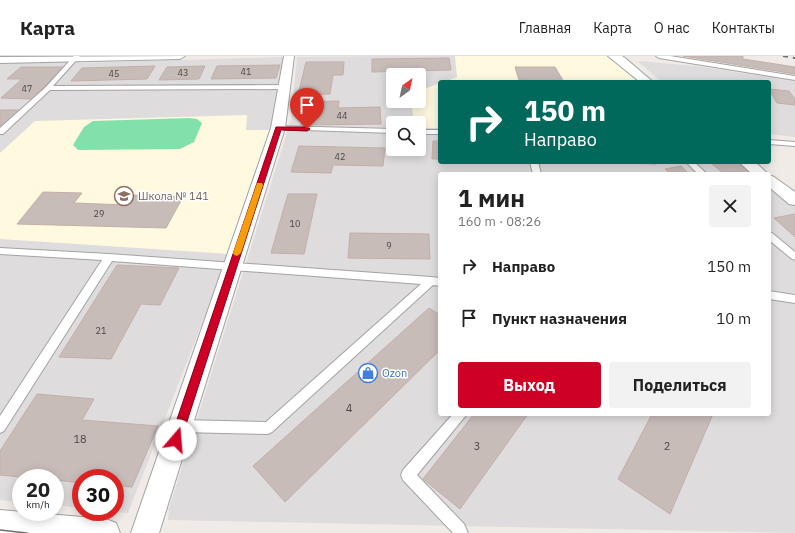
<!DOCTYPE html>
<html lang="ru">
<head>
<meta charset="utf-8">
<style>
	body { margin:0; font-family:"IBM Plex Sans",sans-serif; background:#f2f2f2; color:#222; height:100vh; display:flex; flex-direction:column; font-size:15px; white-space:nowrap }
	* { box-sizing:border-box; margin:0 }
	p { font-size:13px; color:#767676 }
	.icon { flex:none; width:22px; height:22px; fill:none; stroke:currentColor; stroke-width:2; stroke-linecap:round; stroke-linejoin:round }
	.map { position:relative; flex:1; overflow:hidden }
	.drawer { position:absolute; left:438px; top:116px; width:333px; height:244px; display:flex; flex-direction:column; background:#fff; border-radius:4px; box-shadow:0 2px 10px #0003 }
	.drawer>* { flex:none }
	.hud { position:absolute; left:438px; top:24px; width:333px; height:84px; border-radius:4px; box-shadow:0 2px 10px #0003; background:#00695c; color:#fff; overflow:hidden }
	.needle { width:26px; rotate:33deg }
	.fabs { position:absolute; left:386px; top:12px; display:grid; gap:8px }
	.fabs a { display:grid; place-items:center; width:40px; height:40px; border-radius:4px; background:#fff; box-shadow:0 2px 10px #0003; font-size:20px }
	.speed { position:absolute; left:12px; top:413px; display:flex; gap:8px; font-size:20px; font-weight:700; text-align:center }
	.speed>* { display:grid; place-content:center; width:52px; height:52px; border-radius:50%; background:#fff; box-shadow:0 2px 10px #0003; line-height:1 }
	.speed small { font-size:10px; font-weight:400 }
	.speed .limit { border:6px solid #d22; background:#fff; color:#111 }
	.pin { position:absolute; display:grid; place-items:center; width:34px; height:34px; color:#fff; margin:-41px -17px; border-radius:50% 50% 50% 0; rotate:-45deg; box-shadow:0 0 4px #0007 }
	.pin .icon { rotate:45deg }
	.me { position:absolute; width:44px; margin:-22px; rotate:18deg; stroke-linejoin:round; filter:drop-shadow(0 0 3px #0008) }
	.turn { display:flex; align-items:center; gap:14px; height:84px; padding:0 20px; font-size:18px }
	.turn .icon { width:52px; height:52px; stroke-width:2.5 }
	.turn b { display:block; font-size:28px; line-height:34px }
	.round { display:grid; place-items:center; flex:none; width:42px; height:42px; border-radius:4px; background:#f2f2f2 }
	.summary { display:flex; align-items:center; justify-content:space-between; height:68px; padding:0 20px }
	h1 { font-size:24px; font-weight:700; line-height:30px }
	.primary-button { display:flex; gap:8px; margin-top:auto; padding:8px 20px }
	.primary-button a { flex:1; height:46px; border-radius:4px; background:#cf0025; color:#fff; font-size:16px; font-weight:700; line-height:46px; text-align:center }
	.primary-button a+a { background:#f2f2f2; color:#222 }
	ul { padding:0; list-style:none }
	li { display:flex; align-items:center; gap:12px; height:52px; padding:0 20px }
	li div { flex:1 }
	li b { display:block; font-size:15px }
	li em { font-style:normal }
	header { display:flex; align-items:center; gap:24px; box-sizing:border-box; height:56px; padding:0 20px; background:#fff; border-bottom:1px solid #e0e0e0 }
	header strong { font-size:19px }
	nav { display:flex; gap:22px; margin-inline-start:auto; font-size:14px }
	.map>svg:first-child { display:block }
	.residential { fill:#dedcdd; fill-rule:evenodd }
	.education { fill:#fff9e0 }
	.pitch { fill:#82e1ab }
	.building { fill:#c8bcb9; stroke:#c3afa7 }
	.lines { fill:none; stroke-linecap:round; stroke-linejoin:round }
	.lane-casing { stroke:#a3a3a3; stroke-width:2 }
	.street-casing { stroke:#a3a3a3; stroke-width:2 }
	.lane { fill:#fff; fill-rule:evenodd }
	.street { fill:#fff; fill-rule:evenodd }
	.tram { stroke:#6d6d6d; stroke-width:1.5 }
	.rail { stroke:#6d6d6d; stroke-width:2; stroke-dasharray:5 5; stroke-linecap:butt }
	.route { fill:#cf0025; stroke:#870018 }
	.slow { fill:#f59e0b }
	.labels { text-anchor:middle; stroke-width:3; stroke-linejoin:round; paint-order:stroke }
	.number-label { font-size:9px; fill:#494646 }
	.education-label { font-size:11px; fill:#785e54; stroke:#fff; text-anchor:start }
	.shop-label { font-size:11px; fill:#366cbe; stroke:#fff; text-anchor:start }
	.near-number-label { font-size:11px; fill:#494646 }
</style>
</head>
<body>
<header>
<strong>Карта</strong>
<nav><a>Главная</a><a>Карта</a><a>О нас</a><a>Контакты</a></nav>
</header>
<div class="map">
<svg width="795" height="477" viewBox="0 0 795 477">
	<rect width="100%" height="100%" fill="#f0ebe6"/>
	<g class="residential">
		<path d="M0,0H83L79,7L284,1L272,74L229,198L128,457L115,456V422H81V452L55,449V422H21V446L0,444Z"/>
		<path d="M390,0H608L640,26H440V106H740L755,118H440V358H769V129L795,149V477L168,464L169,452L291,64L297,1ZM393,19H419V45H393ZM393,67H419V93H393Z"/>
		<path d="M637,5L696,10L795,25V81L769,78V26H662Z"/>
	</g>
	<g class="education">
		<path d="M455,0H608L640,26H444L457,21Z"/>
		<path d="M440,27V72H419V67H414L411,45H419V35Z"/>
		<path d="M247,59L246,74H272L229,198L0,183V97L35,65Z"/>
	</g>
	<path class="pitch" d="M189,62L197,63L202,67L194,86L180,93L78,94L73,89L84,71L93,65Z"/>
	<g class="building">
		<path d="M683,0H743V3L795,11V18Z"/>
		<path d="M449,2L451,14L372,16V3Z"/>
		<path d="M306,6H344L343,19H333L330,38L298,39Z"/>
		<path d="M280,9L276,22L211,23L217,10Z"/>
		<path d="M155,10L147,23L71,25L82,12Z"/>
		<path d="M205,10L199,23L159,24L167,11Z"/>
		<path d="M21,11H64L32,43L1,42L22,23H7Z"/>
		<path d="M515,11H555L564,26L519,24Z"/>
		<path d="M769,33L789,35L795,43V49L777,47Z"/>
		<path d="M339,45L338,52L380,51L381,68L301,69L305,46Z"/>
		<path d="M0,54H20L0,73Z"/>
		<path d="M433,85H440V103H432Z"/>
		<path d="M299,90L385,92L383,110L333,109L331,117L291,116Z"/>
		<path d="M614,106H655L656,108Z"/>
		<path d="M710,106H739L754,118H724Z"/>
		<path d="M681,110L689,118H670L665,113Z"/>
		<path d="M43,136L82,137L74,147L127,149L133,139L183,141L166,172L17,168Z"/>
		<path d="M288,138H317L304,198L271,197Z"/>
		<path d="M795,158V181L774,162Z"/>
		<path d="M350,177L429,178L430,203L348,202Z"/>
		<path d="M117,209L179,212L160,249L141,248L111,303L59,301Z"/>
		<path d="M429,252L440,259V294L285,446L253,410Z"/>
		<path d="M37,338L94,343L82,364L158,370L132,431L115,430V422H81V427L55,424V422H30L0,419V395Z"/>
		<path d="M474,358H528L460,453L423,423Z"/>
		<path d="M652,358H713L670,458L618,423Z"/>
	</g>
	<g class="lines">
		<defs>
			<g id="lane">
				<path d="M74,0H80L53,30L285,29L288,31L285,33L50,34L3,78H0V72L46,31Z"/>
				<path d="M656,0H670L795,20V24L659,2Z"/>
				<path d="M278,70L393,73V77L276,73L274,72Z"/>
				<rect x="419" y="74" width="21" height="4"/>
				<path d="M769,84L795,86V90L769,88Z"/>
				<path d="M530,106H538L541,118H533Z"/>
				<path d="M686,106H694L707,118H698Z"/>
				<path d="M769,176L772,177L795,196V204L792,203L769,184Z"/>
				<path d="M0,192L109,198L431,221L440,222V230L433,229L272,376L268,378L180,376L176,374L174,370L176,366L180,364L266,366L421,228L112,205L4,375L0,377V360L102,204L0,198Z"/>
				<path d="M769,235L795,239V247L769,243Z"/>
				<path d="M453,358H467L417,419L464,468L468,477H453L403,424L401,419L403,414Z"/>
			</g>
			<g id="street">
				<path d="M185,0L180,3L0,7V1Z"/>
				<path d="M284,0H294L285,72L159,477H131L271,72Z"/>
				<path d="M608,0H622L625,2L653,26H640Z"/>
				<path d="M739,106H755L768,118H752Z"/>
				<path d="M769,119L774,121L795,136V149L789,148L769,131Z"/>
				<path d="M0,454L106,463L116,467L120,477H0Z"/>
			</g>
		</defs>
		<use href="#lane" class="lane-casing"/>
		<use href="#street" class="street-casing"/>
		<use href="#lane" class="lane"/>
		<use href="#street" class="street"/>
		<path class="tram" d="M0,474L27,477"/>
		<path class="rail" d="M783,0L795,2"/>
	</g>
	<path class="route" d="M276,71H307L310,73L307,75L281,74L181,384L180,388L176,390L172,388L170,384Z"/>
	<path class="slow" d="M257,127H262L263,129L241,197L237,200L234,199L233,197Z"/>
	<defs>
		<symbol id="school-ring" viewBox="-11 -11 22 22"><circle r="9.5" fill="#fff" stroke="#8d6e63" stroke-width="1.5"/><path d="M0-5L7-2L0 1L-7-2ZM-4 1L0 2.5L4 1V4Q0 6-4 4Z" fill="#8d6e63"/></symbol>
		<symbol id="shop-ring" viewBox="-11 -11 22 22"><circle r="9.5" fill="#fff" stroke="#3f7fe0" stroke-width="1.5"/><path d="M-5-2.5h2.3a2.7 3.5 0 0 1 5.4 0H5L5.5 6h-11ZM-1.5-2.5h3a1.5 2.3 0 0 0-3 0Z" fill="#3f7fe0"/></symbol>
	</defs>
	<g fill-rule="evenodd">
		<use href="#school-ring" x="113" y="129" width="22" height="22"/>
		<use href="#shop-ring" x="357" y="306" width="22" height="22"/>
	</g>
	<g class="labels">
		<g class="number-label">
			<text x="246" y="19">41</text>
			<text x="183" y="20">43</text>
			<text x="114" y="21">45</text>
			<text x="27" y="36">47</text>
			<text x="342" y="63">44</text>
			<text x="340" y="104">42</text>
			<text x="99" y="161">29</text>
			<text x="295" y="171">10</text>
			<text x="389" y="193">9</text>
			<text x="101" y="278">21</text>
		</g>
		<g class="education-label">
			<text x="138" y="144">Школа № 141</text>
		</g>
		<g class="shop-label">
			<text x="382" y="321">Ozon</text>
		</g>
		<g class="near-number-label">
			<text x="349" y="356">4</text>
			<text x="80" y="387">18</text>
			<text x="477" y="394">3</text>
			<text x="667" y="394">2</text>
		</g>
	</g>
</svg>
<div class="fabs">
<a><svg class="needle" viewBox="-14 -14 28 28"><path d="M0-13l5 13h-10z" fill="#e53935"/><path d="M0 13l5-13h-10z" fill="#767676"/></svg></a>
<a><svg class="icon" aria-label="search" viewBox="0 0 24 24"><circle cx="10" cy="10" r="6"/><path d="M15 15l6 6"/></svg></a>
</div>
<div class="speed"><div>20<small>km/h</small></div><div class="limit">30</div></div>
<div class="pin" style="left:307px;top:73px;background:#d93025"><svg class="icon" aria-label="arrive" viewBox="0 0 24 24"><path d="M6 21V4h12l-3 4 3 4H6"/></svg></div>
<svg class="me" style="left:176px;top:384px" viewBox="-20 -20 40 40"><circle r="19" fill="#fff"/><path d="M0-13L10 11 0 6-10 11z" fill="#cf0025"/></svg>
<div class="hud">
<div class="turn"><svg class="icon" aria-label="right" viewBox="0 0 24 24"><path d="M7 20v-9h11M14 6l5 5-5 5"/></svg><div><b>150 m</b>Направо</div></div>
</div>
<section class="drawer">
<div class="summary"><div><h1>1 мин</h1><p>160 m · 08:26</p></div><a class="round"><svg class="icon" aria-label="close" viewBox="0 0 24 24"><path d="M6 6l12 12M18 6L6 18"/></svg></a></div>
<ul>
<li><svg class="icon" aria-label="right" viewBox="0 0 24 24"><path d="M7 20v-9h11M14 6l5 5-5 5"/></svg><div><b>Направо</b></div><em>150 m</em></li>
<li><svg class="icon" aria-label="arrive" viewBox="0 0 24 24"><path d="M6 21V4h12l-3 4 3 4H6"/></svg><div><b>Пункт назначения</b></div><em>10 m</em></li>
</ul>
<div class="primary-button"><a>Выход</a><a>Поделиться</a></div>
</section>
</div>
</body>
</html>
